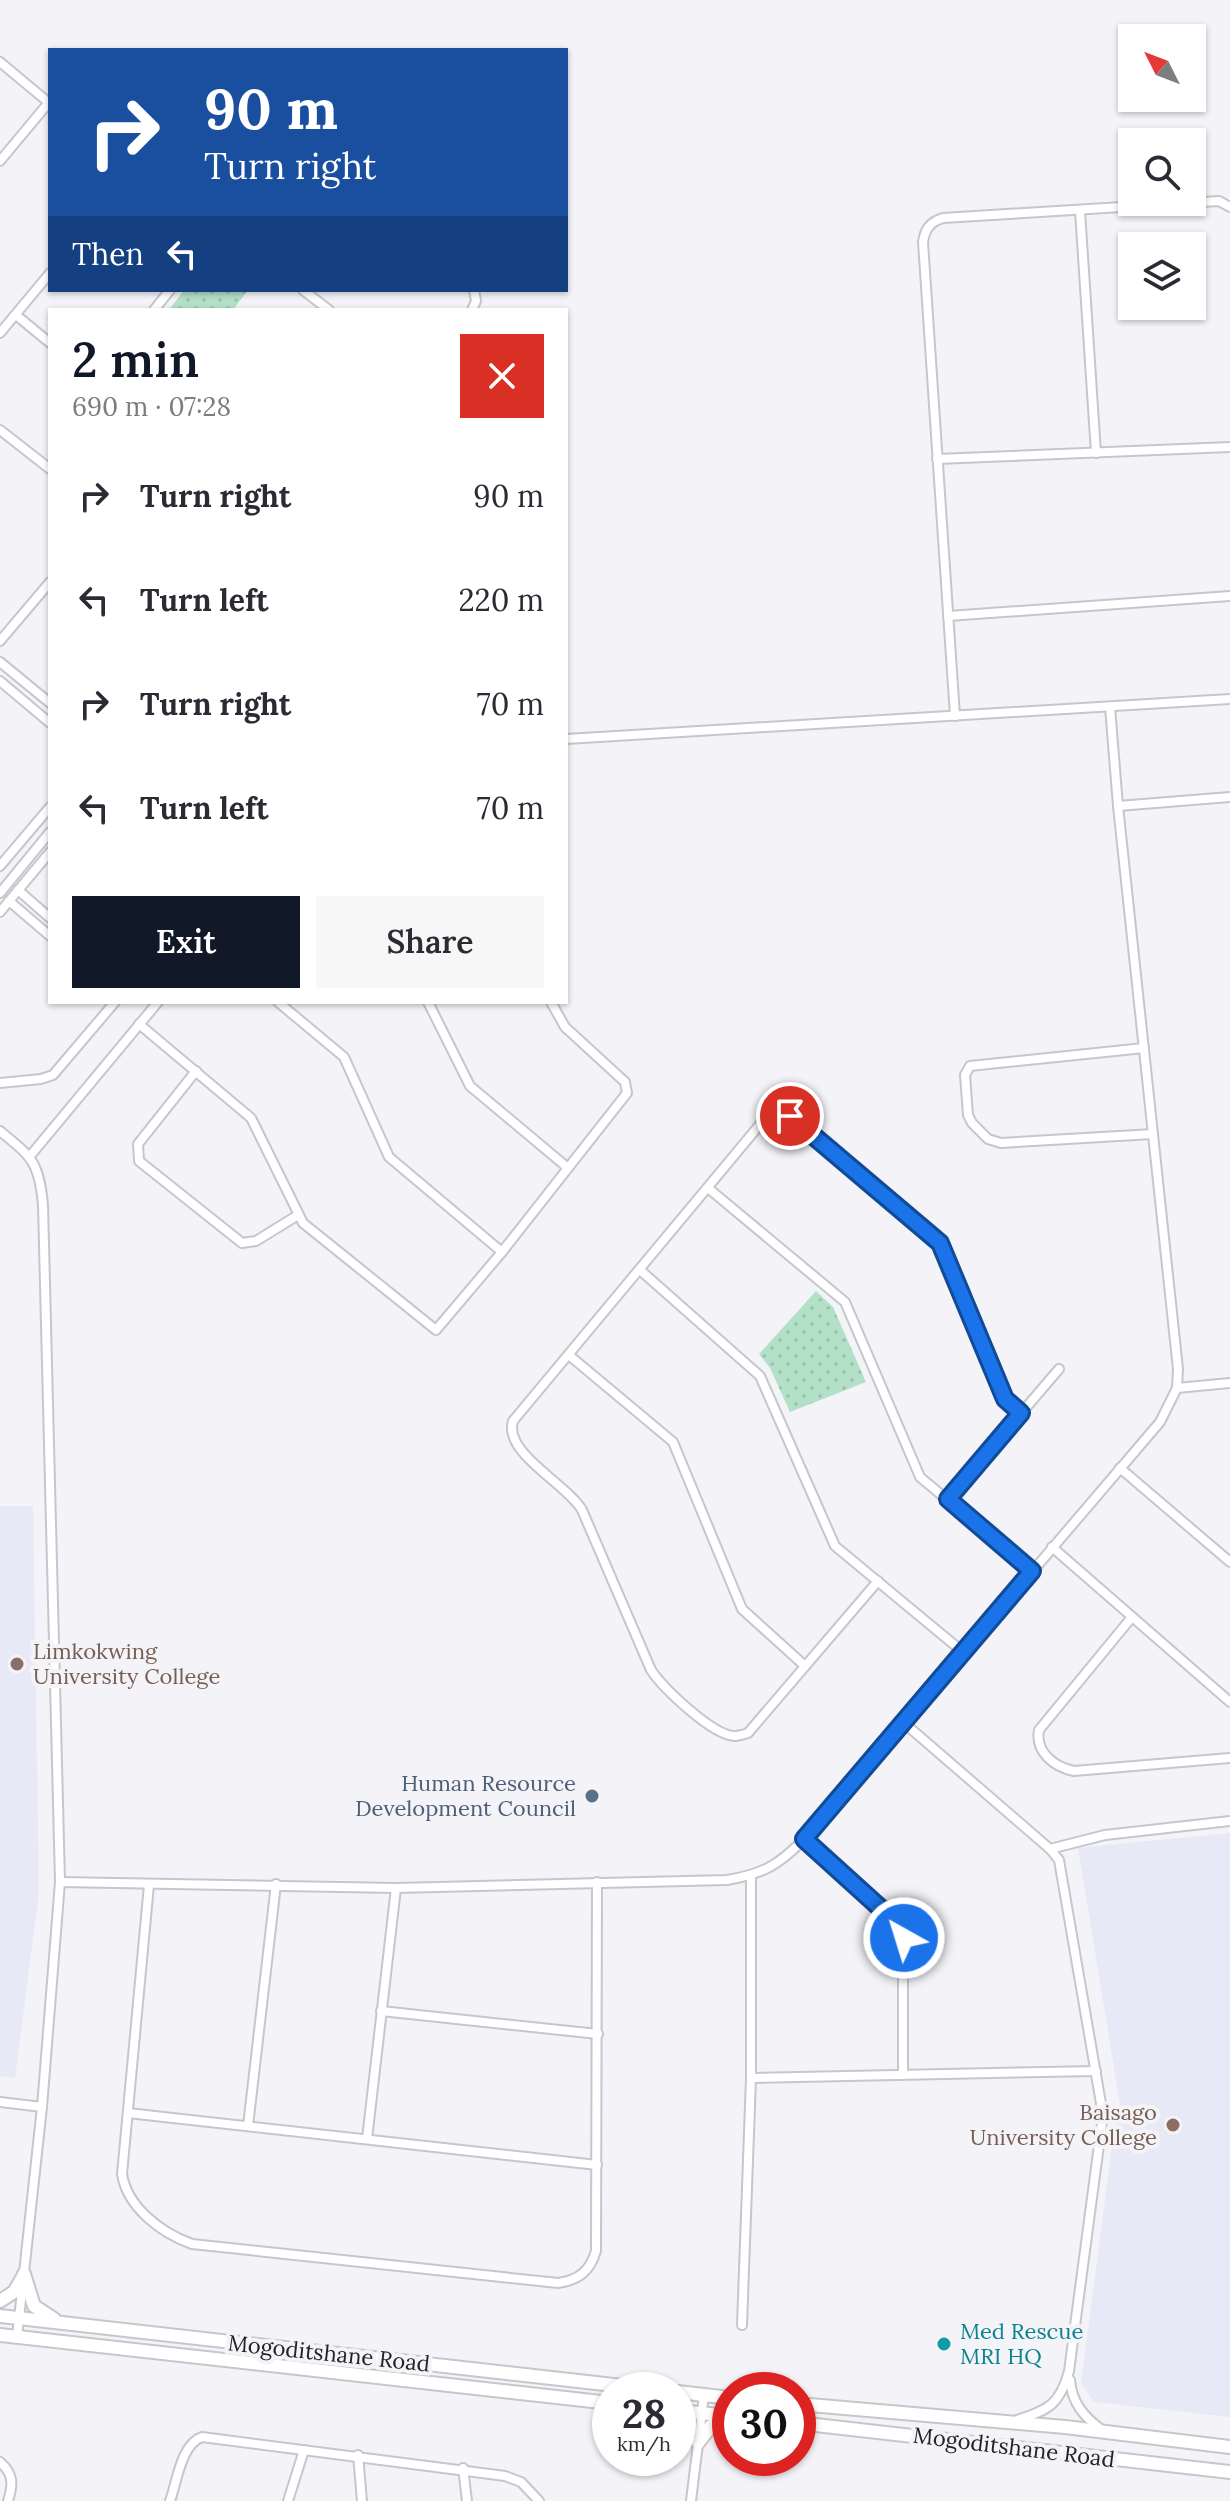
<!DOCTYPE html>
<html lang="en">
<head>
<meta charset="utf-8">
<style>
	body { margin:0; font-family:Lora,serif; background:#f7f7f7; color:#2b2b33; height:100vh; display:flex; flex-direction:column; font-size:30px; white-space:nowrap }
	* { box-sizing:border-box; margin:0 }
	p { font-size:26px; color:#7c7c81 }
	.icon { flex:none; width:44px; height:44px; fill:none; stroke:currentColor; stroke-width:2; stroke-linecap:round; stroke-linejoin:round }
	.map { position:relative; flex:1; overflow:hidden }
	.sheet { position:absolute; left:48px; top:308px; width:520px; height:696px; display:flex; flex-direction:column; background:#fff; border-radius:0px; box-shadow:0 2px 6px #0004 }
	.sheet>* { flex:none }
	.banner { position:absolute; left:48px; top:48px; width:520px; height:244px; border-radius:0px; box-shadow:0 2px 6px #0004; background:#1a4fa0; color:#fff; overflow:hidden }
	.needle { width:52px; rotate:312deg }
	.controls { position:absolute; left:1118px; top:24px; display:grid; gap:16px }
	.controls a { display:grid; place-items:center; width:88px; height:88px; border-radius:0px; background:#fff; box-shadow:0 2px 6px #0004; font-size:40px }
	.speed { position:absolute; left:592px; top:2372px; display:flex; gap:16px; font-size:40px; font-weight:700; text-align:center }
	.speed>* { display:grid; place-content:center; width:104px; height:104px; border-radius:50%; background:#fff; box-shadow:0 2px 6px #0004; line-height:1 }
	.speed small { font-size:20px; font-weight:400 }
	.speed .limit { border:12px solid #d22; background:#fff; color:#111 }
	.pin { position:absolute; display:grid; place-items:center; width:68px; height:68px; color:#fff; margin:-34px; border:4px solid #fff; border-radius:50%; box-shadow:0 2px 8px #0007 }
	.me { position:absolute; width:88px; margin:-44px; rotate:321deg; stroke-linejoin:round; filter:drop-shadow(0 0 6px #0008) }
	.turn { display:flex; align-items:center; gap:28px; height:168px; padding:0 24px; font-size:36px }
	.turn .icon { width:104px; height:104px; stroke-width:2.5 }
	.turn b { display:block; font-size:56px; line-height:68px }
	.then { display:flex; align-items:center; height:76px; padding:0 24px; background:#0003; gap:16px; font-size:30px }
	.round { display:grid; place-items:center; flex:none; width:84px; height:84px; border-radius:0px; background:#f7f7f7 }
	.head { display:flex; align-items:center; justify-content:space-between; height:136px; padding:0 24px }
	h1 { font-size:48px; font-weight:600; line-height:60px; color:#111827 }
	.primary-button { display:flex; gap:16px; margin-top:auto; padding:16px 24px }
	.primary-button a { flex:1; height:92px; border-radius:0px; background:#111827; color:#fff; font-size:32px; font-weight:600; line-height:92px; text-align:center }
	.primary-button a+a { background:#f7f7f7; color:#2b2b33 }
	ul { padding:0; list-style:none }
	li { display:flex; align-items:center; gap:24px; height:104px; padding:0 24px }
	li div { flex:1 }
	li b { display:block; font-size:30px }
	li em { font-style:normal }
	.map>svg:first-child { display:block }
	.built { fill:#e8e9f6 }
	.grass { fill:url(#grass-dots) }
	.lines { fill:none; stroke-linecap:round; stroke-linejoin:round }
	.minor-casing { stroke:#c6c7cc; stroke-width:12 }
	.secondary-casing { stroke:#c6c7cc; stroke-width:16 }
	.minor { stroke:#fff; stroke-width:8 }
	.secondary { stroke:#fff; stroke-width:12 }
	.route-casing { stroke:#114b97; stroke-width:20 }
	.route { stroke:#1a73e8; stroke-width:14 }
	.education-dot { fill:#8d6e63; stroke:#f3f3f8; stroke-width:3 }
	.service-dot { fill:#5c6f8a; stroke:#f3f3f8; stroke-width:3 }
	.culture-dot { fill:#0f9aa8; stroke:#f3f3f8; stroke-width:3 }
	.labels { text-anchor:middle; stroke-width:8; stroke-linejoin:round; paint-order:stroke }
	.education-label { font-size:22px; fill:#785e54; stroke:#f3f3f8; text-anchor:start }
	.service-label { font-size:22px; fill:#4e5e75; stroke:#f3f3f8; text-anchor:end }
	.culture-label { font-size:22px; fill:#0d838f; stroke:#f3f3f8; text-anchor:start }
	.street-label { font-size:22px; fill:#232325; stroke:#f3f3f8 }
</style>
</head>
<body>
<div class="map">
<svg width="1230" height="2501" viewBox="0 0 1230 2501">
	<defs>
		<pattern id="grass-dots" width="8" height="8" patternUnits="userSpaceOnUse" patternTransform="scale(2)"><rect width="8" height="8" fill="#b3e1c7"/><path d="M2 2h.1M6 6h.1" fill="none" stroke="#9ac1ab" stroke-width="1.8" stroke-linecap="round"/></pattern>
	</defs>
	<rect width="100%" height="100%" fill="#f3f3f8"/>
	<g class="built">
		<path d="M0,1506H33L39,1893L15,2078L0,2076Z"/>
		<path d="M1230,1833V2417L1094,2402L1081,2383L1113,2139L1121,2111L1078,1848Z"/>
	</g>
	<g class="grass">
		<path d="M184,290H248L233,310H169Z"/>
		<path d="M816,1291L833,1307L866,1382L790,1412L770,1368L759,1354Z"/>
	</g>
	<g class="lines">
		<defs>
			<g id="minor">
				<path d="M0,62L48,102"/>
				<path d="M0,161L50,101"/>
				<path d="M1080,211L1096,453"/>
				<path d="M303,290L329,310"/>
				<path d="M154,310L170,290"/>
				<path d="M472,310L476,301L474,290"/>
				<path d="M16,315L50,343"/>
				<path d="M0,333L50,273"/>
				<path d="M0,430L50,469"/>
				<path d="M937,459L1230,447"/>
				<path d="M948,616L1230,596"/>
				<path d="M0,641L50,582"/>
				<path d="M0,662L50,703"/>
				<path d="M0,681L50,723"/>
				<path d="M955,716L923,242C925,229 930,222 943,218L1219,201L1230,207"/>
				<path d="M566,739L1230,699"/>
				<path d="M1118,806L1230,797"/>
				<path d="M0,866L50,807"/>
				<path d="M18,890L50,918"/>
				<path d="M0,893L50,832"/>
				<path d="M9,901L50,936"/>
				<path d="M0,912L50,852"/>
				<path d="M278,1002L344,1057L389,1157L502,1252"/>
				<path d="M428,1002L470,1086L568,1168"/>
				<path d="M139,1024L251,1118L303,1223L436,1330L502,1252L627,1093L625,1082L565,1027L551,1002"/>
				<path d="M1144,1048L970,1066L965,1075L968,1115L972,1123L988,1139L1001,1143L1153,1134"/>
				<path d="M196,1071L138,1144L139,1161L242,1243L256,1241L298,1215"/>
				<path d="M0,1083L41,1079L53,1075L115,1002"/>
				<path d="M0,1131C32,1157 39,1162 43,1205L60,1882L42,2107L17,2337"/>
				<path d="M30,1156L158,1002"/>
				<path d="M708,1188L845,1302L920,1477L1032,1571"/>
				<path d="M640,1270L760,1376L835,1546L963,1652"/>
				<path d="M570,1356L673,1442L742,1609L805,1666"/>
				<path d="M1177,1388L1230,1383"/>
				<path d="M1120,1468L1230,1562"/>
				<path d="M948,1499L1059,1369"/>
				<path d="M1052,1547L1230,1702"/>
				<path d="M878,1581L748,1733C746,1734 737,1736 735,1736C713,1736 663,1688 651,1670L582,1510C567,1484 503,1453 513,1421L767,1116L781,1112L799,1121L940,1243L1003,1395L1021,1413"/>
				<path d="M1132,1617L1039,1730C1035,1752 1054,1767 1074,1771L1230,1758"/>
				<path d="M903,1722L1050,1849L1059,1860L1103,2115L1069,2371C1060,2404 1049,2410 1017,2420"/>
				<path d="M804,1839L899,1925L903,1934V2075"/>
				<path d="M1050,1849L1105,1835L1230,1821"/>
				<path d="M60,1882L396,1888L727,1880C763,1874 779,1865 804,1839L1160,1422L1177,1388L1178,1369L1118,806L1110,707"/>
				<path d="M149,1885L122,2174C127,2207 161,2233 192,2244L558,2283C579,2280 590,2271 596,2251L597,1882"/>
				<path d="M381,2011L598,2034"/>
				<path d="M751,2078L1096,2071"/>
				<path d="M0,2102L42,2107"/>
				<path d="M128,2113L597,2165"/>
				<path d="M248,2126L276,1884"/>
				<path d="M367,2139L396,1888"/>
				<path d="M742,2325L751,2078V1876"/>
				<path d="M1070,2380C1072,2403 1084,2417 1102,2430"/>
				<path d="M358,2455L362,2501"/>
				<path d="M0,2462C14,2474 13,2485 8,2501"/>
				<path d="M463,2468L467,2501"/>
				<path d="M170,2501C177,2482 181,2444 202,2437L505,2476L521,2482L539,2501"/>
				<path d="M288,2501L304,2450"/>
				<path d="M691,2501L704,2395"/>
			</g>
			<g id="secondary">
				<path d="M24,2274L34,2306L54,2319"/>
				<path d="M0,2301L14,2292L24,2275"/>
				<path d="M0,2316L658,2390"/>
				<path d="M0,2335L610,2403"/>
				<path d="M678,2392L730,2398"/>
				<path d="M798,2404L1065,2427L1230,2447"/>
				<path d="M678,2411L730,2416"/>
				<path d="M798,2423L1230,2472"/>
				<path d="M698,2443L711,2426L730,2419"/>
			</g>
		</defs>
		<use href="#minor" class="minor-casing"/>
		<use href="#secondary" class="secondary-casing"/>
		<use href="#minor" class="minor"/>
		<use href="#secondary" class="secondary"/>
	</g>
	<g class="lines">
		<defs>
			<path id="route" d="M790,1116L940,1243L1005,1399L1021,1413L948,1499L1032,1571L804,1839L899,1925L904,1938"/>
		</defs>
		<use href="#route" class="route-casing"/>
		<use href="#route" class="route"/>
	</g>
	<g class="education-dot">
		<circle cx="17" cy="1664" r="8"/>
		<circle cx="1173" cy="2125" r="8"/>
	</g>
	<circle class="service-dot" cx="592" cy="1796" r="8"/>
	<circle class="culture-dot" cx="944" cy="2344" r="8"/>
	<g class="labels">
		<g class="education-label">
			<text x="33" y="1659">Limkokwing<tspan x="33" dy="25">University College</tspan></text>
			<text x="1157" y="2120" text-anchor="end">Baisago<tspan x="1157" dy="25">University College</tspan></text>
		</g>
		<g class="service-label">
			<text x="576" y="1791">Human Resource<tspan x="576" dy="25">Development Council</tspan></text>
		</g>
		<g class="culture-label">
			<text x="960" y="2339">Med Rescue<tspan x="960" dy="25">MRI HQ</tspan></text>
		</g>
		<g class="street-label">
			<text transform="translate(329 2353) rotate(6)" y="8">Mogoditshane Road</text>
			<text transform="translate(1014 2447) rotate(7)" y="8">Mogoditshane Road</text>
		</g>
	</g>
</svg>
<div class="controls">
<a><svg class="needle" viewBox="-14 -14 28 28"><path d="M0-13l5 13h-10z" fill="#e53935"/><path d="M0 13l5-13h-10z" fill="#7c7c81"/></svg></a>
<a><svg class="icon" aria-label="search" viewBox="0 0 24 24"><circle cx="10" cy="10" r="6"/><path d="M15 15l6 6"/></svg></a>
<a><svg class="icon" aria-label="layers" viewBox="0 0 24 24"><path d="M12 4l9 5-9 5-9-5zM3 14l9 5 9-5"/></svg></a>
</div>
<div class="speed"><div>28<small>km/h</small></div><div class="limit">30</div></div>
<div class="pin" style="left:790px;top:1116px;background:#d93025"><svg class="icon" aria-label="arrive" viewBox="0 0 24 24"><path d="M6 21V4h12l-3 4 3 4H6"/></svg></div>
<svg class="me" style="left:904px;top:1938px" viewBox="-20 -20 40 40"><circle r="17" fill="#1a73e8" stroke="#fff" stroke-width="3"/><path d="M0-11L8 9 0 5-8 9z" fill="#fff"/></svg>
<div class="banner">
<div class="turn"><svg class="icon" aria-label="right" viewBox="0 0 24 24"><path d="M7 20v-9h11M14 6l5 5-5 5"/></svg><div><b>90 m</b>Turn right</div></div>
<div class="then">Then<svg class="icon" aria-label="left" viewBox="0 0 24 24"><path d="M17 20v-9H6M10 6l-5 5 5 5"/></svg></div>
</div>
<section class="sheet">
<div class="head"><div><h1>2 min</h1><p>690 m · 07:28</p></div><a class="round" style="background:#d93025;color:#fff"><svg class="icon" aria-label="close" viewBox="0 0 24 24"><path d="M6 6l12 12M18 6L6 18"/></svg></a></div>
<ul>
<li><svg class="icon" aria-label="right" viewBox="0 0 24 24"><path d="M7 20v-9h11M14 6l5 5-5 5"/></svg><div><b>Turn right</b></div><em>90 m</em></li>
<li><svg class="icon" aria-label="left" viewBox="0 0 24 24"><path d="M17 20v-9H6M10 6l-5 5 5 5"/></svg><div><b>Turn left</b></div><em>220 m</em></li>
<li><svg class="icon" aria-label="right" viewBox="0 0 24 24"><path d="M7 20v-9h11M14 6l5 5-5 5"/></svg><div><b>Turn right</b></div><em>70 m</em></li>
<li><svg class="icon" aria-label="left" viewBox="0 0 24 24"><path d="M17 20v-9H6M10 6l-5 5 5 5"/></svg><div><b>Turn left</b></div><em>70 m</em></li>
</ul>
<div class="primary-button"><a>Exit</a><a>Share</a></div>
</section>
</div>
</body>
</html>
